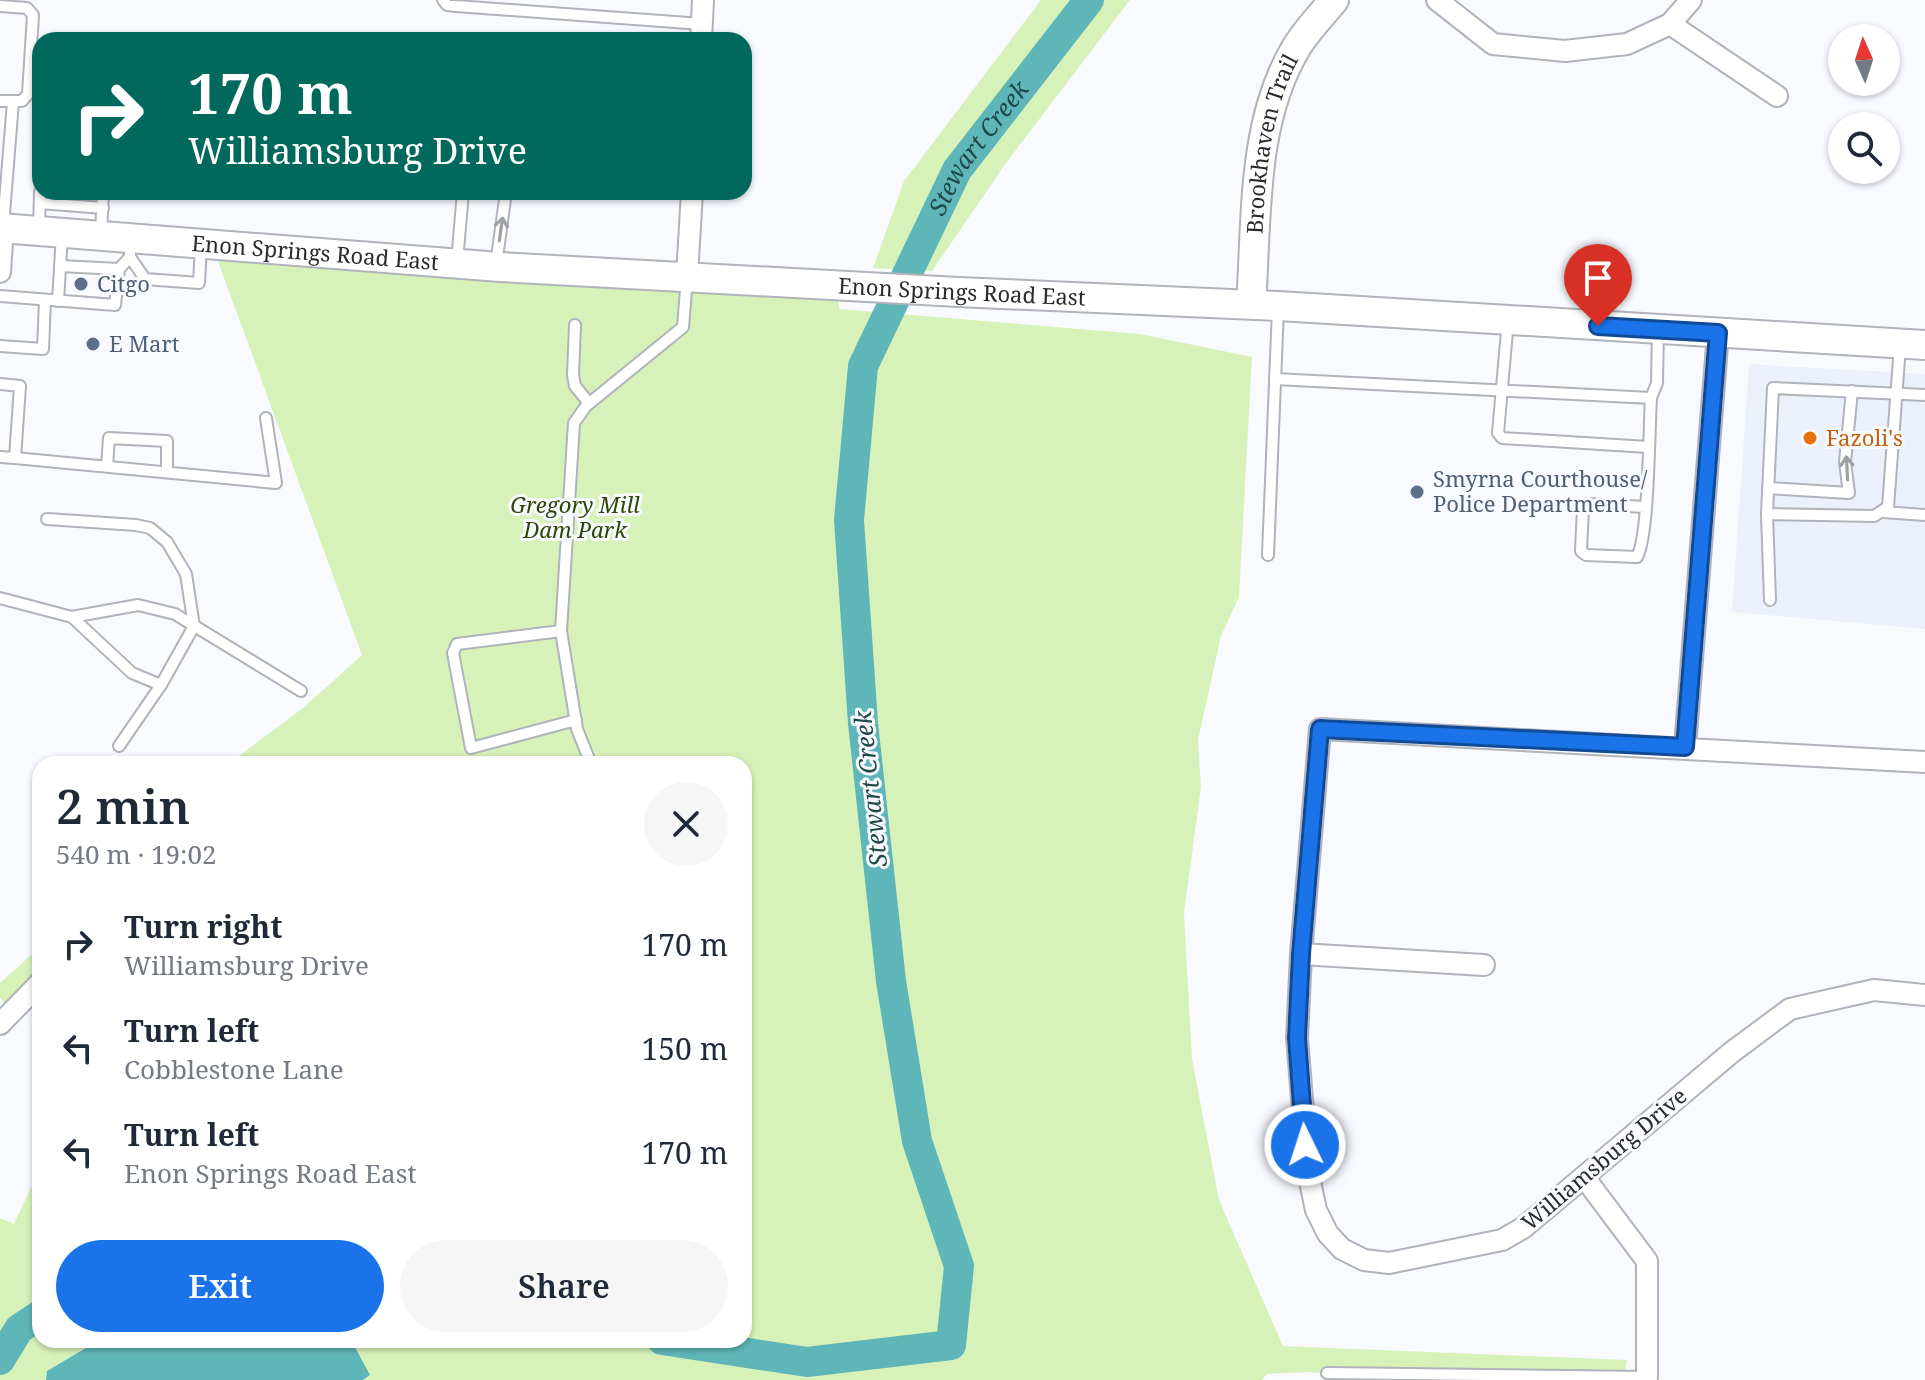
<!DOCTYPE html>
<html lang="en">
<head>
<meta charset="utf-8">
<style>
	body { margin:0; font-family:"Noto Serif",serif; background:#f6f6f7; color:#1f2937; height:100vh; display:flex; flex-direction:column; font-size:30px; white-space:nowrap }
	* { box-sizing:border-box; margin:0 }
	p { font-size:26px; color:#747a83 }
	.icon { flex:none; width:44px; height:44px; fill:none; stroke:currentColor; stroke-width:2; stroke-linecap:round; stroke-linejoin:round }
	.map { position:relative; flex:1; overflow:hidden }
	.sheet { position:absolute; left:32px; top:756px; width:720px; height:592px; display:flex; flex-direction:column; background:#fff; border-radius:24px; box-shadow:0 2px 6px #0004 }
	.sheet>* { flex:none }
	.banner { position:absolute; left:32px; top:32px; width:720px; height:168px; border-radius:24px; box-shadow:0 2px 6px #0004; background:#00695c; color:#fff; overflow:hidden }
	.needle { width:52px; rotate:357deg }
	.controls { position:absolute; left:1828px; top:24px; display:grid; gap:16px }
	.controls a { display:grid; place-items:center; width:72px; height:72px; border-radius:50%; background:#fff; box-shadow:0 2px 6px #0004; font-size:40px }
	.pin { position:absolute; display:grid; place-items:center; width:68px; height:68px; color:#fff; margin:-82px -34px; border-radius:50% 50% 50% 0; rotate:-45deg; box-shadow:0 0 8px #0007 }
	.pin .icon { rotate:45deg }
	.me { position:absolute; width:88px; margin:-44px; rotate:356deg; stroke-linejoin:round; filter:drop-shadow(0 0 6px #0008) }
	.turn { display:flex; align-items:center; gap:28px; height:168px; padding:0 24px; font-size:36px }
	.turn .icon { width:104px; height:104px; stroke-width:2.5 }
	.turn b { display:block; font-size:56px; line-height:68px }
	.round { display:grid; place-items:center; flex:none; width:84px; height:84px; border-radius:42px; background:#f6f6f7 }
	.head { display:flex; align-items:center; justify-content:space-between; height:136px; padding:0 24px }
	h1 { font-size:48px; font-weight:600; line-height:60px }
	.button { display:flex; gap:16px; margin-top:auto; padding:16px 24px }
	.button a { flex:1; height:92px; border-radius:48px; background:#1a73e8; color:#fff; font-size:32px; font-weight:600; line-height:92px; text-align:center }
	.button a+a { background:#f6f6f7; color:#1f2937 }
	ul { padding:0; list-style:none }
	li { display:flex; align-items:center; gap:24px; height:104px; padding:0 24px }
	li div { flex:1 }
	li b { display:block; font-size:30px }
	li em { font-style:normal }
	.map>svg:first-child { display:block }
	.built { fill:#ecf0fd }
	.green { fill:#d7f2b9 }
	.water { fill:#5fb6b9 }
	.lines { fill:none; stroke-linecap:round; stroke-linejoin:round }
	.river { stroke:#5fb6b9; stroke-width:30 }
	.lane-casing { stroke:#b0b3bb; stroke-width:14 }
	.street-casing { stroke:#b0b3bb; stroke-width:24 }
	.secondary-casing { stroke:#b0b3bb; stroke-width:32 }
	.lane { stroke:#fff; stroke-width:10 }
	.street { stroke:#fff; stroke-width:20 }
	.secondary { stroke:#fff; stroke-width:28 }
	.oneway { stroke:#9fa0a1 }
	.route-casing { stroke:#114b97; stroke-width:20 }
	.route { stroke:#1a73e8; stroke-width:14 }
	.service-dot { fill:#5c6f8a; stroke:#f8faff; stroke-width:3 }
	.food-dot { fill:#e8710a; stroke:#f8faff; stroke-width:3 }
	.labels { text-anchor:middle; stroke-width:6; stroke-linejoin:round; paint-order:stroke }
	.street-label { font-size:22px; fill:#2a2b2e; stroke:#f8faff }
	.service-label { font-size:22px; fill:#4e5e75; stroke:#f8faff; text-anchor:start }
	.food-label { font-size:22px; fill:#c56008; stroke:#f8faff; text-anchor:start }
	.park-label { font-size:22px; font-style:italic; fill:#2f4605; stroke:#f8faff }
	.water-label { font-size:24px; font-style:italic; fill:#20494a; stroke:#f8faff }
</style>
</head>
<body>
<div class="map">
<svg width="1925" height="1380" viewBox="0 0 1925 1380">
	<rect width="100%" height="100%" fill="#f8faff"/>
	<path class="built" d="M1749,364L1925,374V629L1732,612Z"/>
	<g class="green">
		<path d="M1041,0H1130L1006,163L932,271L873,268L904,181Z"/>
		<path d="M212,245L838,285L839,309L1140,334L1252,357L1239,597L1221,636L1198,740L1201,787L1184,913L1192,1059L1219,1200L1283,1346L1627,1360L1623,1380H1407L1308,1372L1267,1374L1262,1380H363L370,1376L347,1340H744V764H228L303,708L362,655Z"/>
		<path d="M40,947V981L8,1010L0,997V983Z"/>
		<path d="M40,1168V1340H98L47,1371L46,1380H0V1218L14,1224Z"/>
	</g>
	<path class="water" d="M99,1340H351L370,1375L363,1380H46L47,1371Z"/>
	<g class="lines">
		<g class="river">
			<path id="s1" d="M662,1340L807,1362L951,1345L959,1266L917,1141L891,981L863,723L849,520L863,366L957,170L1089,0"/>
			<path d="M0,1360L19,1329L40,1315"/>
		</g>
		<defs>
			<g id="lane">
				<path d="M443,0L447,5L456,6L702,24"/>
				<path d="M0,6L27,8L33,15L28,94L22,101H0"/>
				<path d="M40,203L103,208"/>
				<path d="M3,226L13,102"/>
				<path d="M39,230L40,192"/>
				<path d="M101,234L103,192"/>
				<path d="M130,251V257L145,279L199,283L201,245"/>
				<path d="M457,262L463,192"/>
				<path d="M496,265L506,192"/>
				<path d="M60,266L119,269"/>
				<path d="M0,296L115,305L119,269L130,257"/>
				<path d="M58,301L62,235"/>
				<path d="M1508,320L1498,433L1502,438L1648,447"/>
				<path d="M575,325L573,375L575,386L589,403"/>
				<path d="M0,346L43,349L45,300"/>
				<path d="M1275,379L1651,398L1657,383L1658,330"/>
				<path d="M0,384L20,386L15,458L0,457"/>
				<path d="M15,458L276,483L266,418"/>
				<path d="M107,466L109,438L167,441V472"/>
				<path d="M1768,488L1849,493L1845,462L1852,391"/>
				<path d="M1645,507L1588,504L1583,507L1581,551L1586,555L1637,557C1649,536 1649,429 1651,398"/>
				<path d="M1883,512L1925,515"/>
				<path d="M1767,514L1773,388L1925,395"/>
				<path d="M47,519L136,525L150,528L167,542L186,574L194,626L161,685"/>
				<path d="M1268,555L1278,308"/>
				<path d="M0,598L72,617L138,605L175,614L301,691"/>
				<path d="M1770,600L1767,514L1874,516L1888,507L1900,346"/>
				<path d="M72,617L132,673L161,685L119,746"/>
				<path d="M561,631L457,644L453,653L471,748L576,720"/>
				<path d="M591,764L577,729L561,631L574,423L586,406L683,327L687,278"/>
				<path d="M1327,1373L1647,1377"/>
			</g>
			<g id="street">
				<path d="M1437,0L1493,44L1565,51L1627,44L1670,24L1691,0"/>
				<path d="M1670,24L1777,96"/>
				<path d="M701,40L703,0"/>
				<path d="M0,272L3,228"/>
				<path d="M687,276L692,192"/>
				<path d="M1685,747L1718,333"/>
				<path d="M1925,762L1320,729L1301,954L1297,1038L1308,1172L1316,1210L1328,1234L1342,1249L1364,1260L1389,1263L1502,1240L1523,1228L1732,1052L1790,1009L1874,990L1925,995"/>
				<path d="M1301,954L1484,965"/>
				<path d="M0,1024L40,983"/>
				<path d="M1584,1177L1647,1261V1377"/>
			</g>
			<g id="secondary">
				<path id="s2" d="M0,228L500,267L958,292L1278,306L1925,345"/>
				<path id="s3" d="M1251,304C1257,220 1251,123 1296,48C1306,31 1321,16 1334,0"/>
			</g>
		</defs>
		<use href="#lane" class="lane-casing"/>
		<use href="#street" class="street-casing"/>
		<use href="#secondary" class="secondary-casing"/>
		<use href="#lane" class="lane"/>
		<use href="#street" class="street"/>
		<use href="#secondary" class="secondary"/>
	</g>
	<defs><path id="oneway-shaft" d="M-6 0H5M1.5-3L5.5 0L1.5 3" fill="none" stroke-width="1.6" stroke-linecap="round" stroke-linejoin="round" transform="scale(2)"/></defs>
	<g class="oneway">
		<use href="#oneway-shaft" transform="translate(501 229) rotate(-82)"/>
		<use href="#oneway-shaft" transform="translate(1847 468) rotate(-93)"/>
	</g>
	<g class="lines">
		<defs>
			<path id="route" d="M1305,1145L1297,1038L1301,954L1320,729L1685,747L1718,333L1598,326"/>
		</defs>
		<use href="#route" class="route-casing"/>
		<use href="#route" class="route"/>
	</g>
	<g class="service-dot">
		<circle cx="81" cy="284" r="8"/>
		<circle cx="93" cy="344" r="8"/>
		<circle cx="1417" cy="492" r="8"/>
	</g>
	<circle class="food-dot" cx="1810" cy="438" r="8"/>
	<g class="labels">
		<g class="street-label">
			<text dy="8" stroke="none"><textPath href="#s3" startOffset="162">Brookhaven Trail</textPath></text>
			<text dy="8" stroke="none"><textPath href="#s2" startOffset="316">Enon Springs Road East</textPath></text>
			<text dy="8" stroke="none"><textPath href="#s2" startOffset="964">Enon Springs Road East</textPath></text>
			<text transform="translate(1604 1159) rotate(-40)" y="8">Williamsburg Drive</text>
		</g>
		<g class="service-label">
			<text x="97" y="292">Citgo</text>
			<text x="109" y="352">E Mart</text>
			<text x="1433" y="487">Smyrna Courthouse/<tspan x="1433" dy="25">Police Department</tspan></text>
		</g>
		<g class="food-label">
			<text x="1826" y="446">Fazoli's</text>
		</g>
		<g class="park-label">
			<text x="575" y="513">Gregory Mill<tspan x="575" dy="25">Dam Park</tspan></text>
		</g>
		<g class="water-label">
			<text dy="8" stroke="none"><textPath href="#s1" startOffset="1530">Stewart Creek</textPath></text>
			<text transform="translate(871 789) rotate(-96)" y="8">Stewart Creek</text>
		</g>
	</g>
</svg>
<div class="controls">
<a><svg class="needle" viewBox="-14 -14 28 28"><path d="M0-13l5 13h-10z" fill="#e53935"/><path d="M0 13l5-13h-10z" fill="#747a83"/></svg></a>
<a><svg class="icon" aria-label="search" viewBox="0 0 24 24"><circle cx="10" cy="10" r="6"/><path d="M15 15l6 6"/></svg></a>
</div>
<div class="pin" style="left:1598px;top:326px;background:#d93025"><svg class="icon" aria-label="arrive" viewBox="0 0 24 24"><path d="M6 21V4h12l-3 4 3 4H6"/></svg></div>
<svg class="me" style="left:1305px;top:1145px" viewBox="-20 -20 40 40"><circle r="17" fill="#1a73e8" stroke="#fff" stroke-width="3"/><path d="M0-11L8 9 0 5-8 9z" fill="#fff"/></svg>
<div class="banner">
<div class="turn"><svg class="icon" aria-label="right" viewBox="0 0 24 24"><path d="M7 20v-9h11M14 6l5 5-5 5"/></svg><div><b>170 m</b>Williamsburg Drive</div></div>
</div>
<section class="sheet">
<div class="head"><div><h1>2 min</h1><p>540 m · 19:02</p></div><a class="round"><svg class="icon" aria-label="close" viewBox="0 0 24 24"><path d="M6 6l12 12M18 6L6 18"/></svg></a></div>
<ul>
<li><svg class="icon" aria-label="right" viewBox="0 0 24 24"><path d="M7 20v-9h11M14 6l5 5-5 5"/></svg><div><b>Turn right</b><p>Williamsburg Drive</p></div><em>170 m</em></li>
<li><svg class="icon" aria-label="left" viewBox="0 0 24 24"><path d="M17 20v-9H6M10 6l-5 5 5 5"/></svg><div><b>Turn left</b><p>Cobblestone Lane</p></div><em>150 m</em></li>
<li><svg class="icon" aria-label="left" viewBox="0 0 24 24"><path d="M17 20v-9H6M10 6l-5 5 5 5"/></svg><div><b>Turn left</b><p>Enon Springs Road East</p></div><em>170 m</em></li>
</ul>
<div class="button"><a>Exit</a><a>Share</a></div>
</section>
</div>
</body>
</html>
